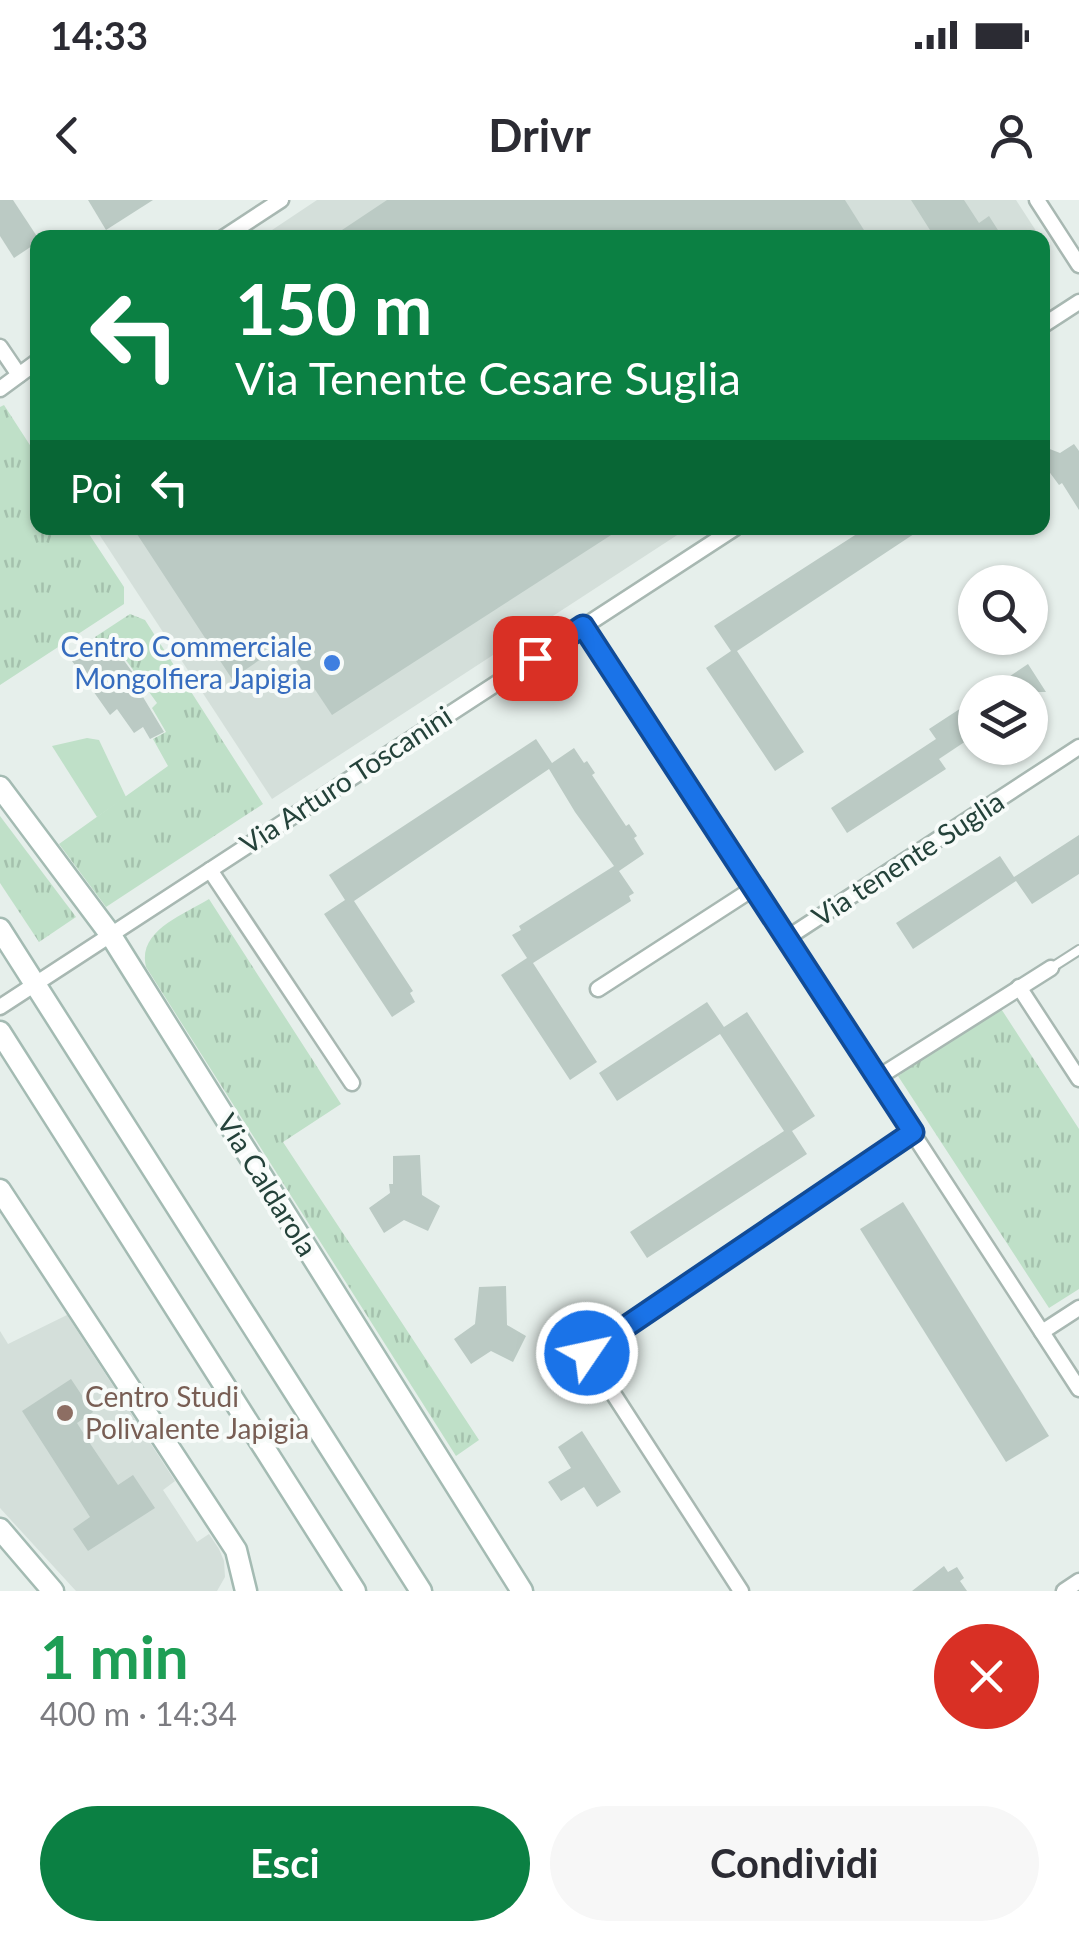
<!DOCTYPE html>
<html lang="it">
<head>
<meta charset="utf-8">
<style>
	body { margin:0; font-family:Lato,sans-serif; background:#f7f7f7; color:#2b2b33; height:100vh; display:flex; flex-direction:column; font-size:38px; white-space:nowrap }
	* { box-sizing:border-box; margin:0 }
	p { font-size:32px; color:#7c7c81 }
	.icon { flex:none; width:55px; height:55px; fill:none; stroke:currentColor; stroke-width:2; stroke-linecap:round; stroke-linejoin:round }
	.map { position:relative; height:1391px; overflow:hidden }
	.sheet { display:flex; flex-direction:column; background:#fff; flex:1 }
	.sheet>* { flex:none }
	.top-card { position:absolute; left:30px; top:30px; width:1020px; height:305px; border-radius:20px; box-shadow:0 2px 8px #0004; background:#0b8043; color:#fff; overflow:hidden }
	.tools { position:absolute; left:958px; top:365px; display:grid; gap:20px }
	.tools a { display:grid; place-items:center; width:90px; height:90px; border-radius:50%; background:#fff; box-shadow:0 2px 8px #0004; font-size:50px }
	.pin { position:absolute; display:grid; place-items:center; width:85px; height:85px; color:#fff; margin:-42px; border-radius:20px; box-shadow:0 5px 15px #0006 }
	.me { position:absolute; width:110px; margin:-55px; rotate:56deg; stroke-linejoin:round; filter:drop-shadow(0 0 8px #0008) }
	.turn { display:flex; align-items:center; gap:35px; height:210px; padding:0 40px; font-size:45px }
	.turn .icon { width:130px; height:130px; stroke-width:2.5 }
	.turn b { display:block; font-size:70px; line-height:85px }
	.then { display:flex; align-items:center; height:95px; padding:0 40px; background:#0003; gap:20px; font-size:38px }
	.round { display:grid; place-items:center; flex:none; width:105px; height:105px; border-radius:52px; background:#f7f7f7 }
	.headline { display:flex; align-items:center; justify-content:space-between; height:170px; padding:0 40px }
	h1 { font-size:60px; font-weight:700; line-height:75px; color:#1e9e55 }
	.action { display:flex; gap:20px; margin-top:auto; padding:20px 40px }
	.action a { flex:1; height:115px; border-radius:60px; background:#0b8043; color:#fff; font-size:40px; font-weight:700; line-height:115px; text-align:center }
	.action a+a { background:#f7f7f7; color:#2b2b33 }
	.status { display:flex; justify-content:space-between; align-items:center; height:70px; padding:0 50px; background:#fff; direction:ltr }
	.status svg { height:28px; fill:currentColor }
	header { display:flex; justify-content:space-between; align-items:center; height:130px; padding:0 40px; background:#fff; font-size:45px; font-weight:700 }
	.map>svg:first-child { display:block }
	.built { fill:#d4dfda }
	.grass { fill:url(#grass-tufts) }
	.pitch { fill:#bfe0c8 }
	.building { fill:#bbcac4 }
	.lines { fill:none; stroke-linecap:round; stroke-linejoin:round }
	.lane-casing { stroke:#a8b8b2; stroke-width:12 }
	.street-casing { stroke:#a8b8b2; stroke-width:19 }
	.secondary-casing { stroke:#a4bbb3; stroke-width:25 }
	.lane { stroke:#fff; stroke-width:8 }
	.street { stroke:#fff; stroke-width:14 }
	.secondary { stroke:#fff; stroke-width:20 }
	.route-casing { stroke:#114b97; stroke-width:25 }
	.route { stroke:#1a73e8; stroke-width:18 }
	.shop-dot { fill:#3f7fe0; stroke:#f7fbf9; stroke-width:4 }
	.education-dot { fill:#8d6e63; stroke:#f7fbf9; stroke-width:4 }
	.labels { text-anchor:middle; stroke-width:8; stroke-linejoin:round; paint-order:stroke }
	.shop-label { font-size:28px; fill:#366cbe; stroke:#f7fbf9; text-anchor:end }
	.street-label { font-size:28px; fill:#24423a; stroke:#f7fbf9 }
	.education-label { font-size:28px; fill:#785e54; stroke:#f7fbf9; text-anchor:start }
</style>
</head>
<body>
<div class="status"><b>14:33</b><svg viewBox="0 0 49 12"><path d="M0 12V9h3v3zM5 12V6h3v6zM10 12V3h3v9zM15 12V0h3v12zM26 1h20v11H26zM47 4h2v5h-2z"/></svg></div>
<header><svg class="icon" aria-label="back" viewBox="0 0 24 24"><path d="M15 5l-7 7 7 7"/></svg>Drivr<svg class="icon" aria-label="person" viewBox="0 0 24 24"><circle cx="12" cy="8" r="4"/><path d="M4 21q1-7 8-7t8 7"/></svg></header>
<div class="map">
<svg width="1079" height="1391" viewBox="0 0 1079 1391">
	<defs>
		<pattern id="grass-tufts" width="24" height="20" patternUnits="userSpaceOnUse" patternTransform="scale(2.5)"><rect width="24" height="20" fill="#bfe0c8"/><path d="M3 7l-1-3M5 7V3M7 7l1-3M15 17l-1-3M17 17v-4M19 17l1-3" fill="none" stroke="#a4c1ad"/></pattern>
	</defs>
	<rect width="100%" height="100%" fill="#e6efeb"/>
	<g class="built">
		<path d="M317,0H1016L1040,37L260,38Z"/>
		<path d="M95,328H688L272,599Z"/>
		<path d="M67,1115L175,1281L163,1290L197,1342L209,1334L219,1349L224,1361L225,1377L217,1391H76L0,1308V1131L8,1144Z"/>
	</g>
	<g class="grass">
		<path d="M4,205L37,256L38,328H85L124,387V404L0,485V207Z"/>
		<path d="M130,414L145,420L263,604L106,707L59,644L168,566L153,539L166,532L152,508L157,503L110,438L99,444L95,437Z"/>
		<path d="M0,616L76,717L39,742L0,683Z"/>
		<path d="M209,699L341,904L283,942L479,1240L456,1256L146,767C137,731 183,715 209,699Z"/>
		<path d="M998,804L1079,929V1089L1049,1108L898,876L901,874L898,869Z"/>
	</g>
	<path class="pitch" d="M87,538L99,540L126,597L97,617L52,546Z"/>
	<g class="building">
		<path d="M0,0H13L38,38V42L14,58L0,36Z"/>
		<path d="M88,0H153L106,30Z"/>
		<path d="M387,0H845L869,38H330Z"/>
		<path d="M911,0H964L979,23L989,16L1003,38H935Z"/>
		<path d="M1074,244L1079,251V310L1062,283L1059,285L1042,262V246L1060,253Z"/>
		<path d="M133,328H622L332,515L284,443L232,479Z"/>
		<path d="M866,328H923L737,451L804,552L775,571L706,468L731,451L714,426Z"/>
		<path d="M109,440L144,488L140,492L164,532L150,539L143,527L134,533L117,509L110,515L72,461L97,444L99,447Z"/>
		<path d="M1028,464L1046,492H985L1004,480Z"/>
		<path d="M975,499V535L939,559L946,569L847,633L831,608L936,539L929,529Z"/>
		<path d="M536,539L552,563L574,548L584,563L587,561L595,573L592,575L626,626L629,624L637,636L634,638L644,654L619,671L634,693L629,696L631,701L533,763L597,862L570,880L501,775L527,758L512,735L521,730L519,726L614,666L575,612L549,569L354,701L413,791L410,793L415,802L392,817L324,714L345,700L329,675Z"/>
		<path d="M1079,635V674L1032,704L1016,681L913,749L896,723L1000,656L1014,677Z"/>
		<path d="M707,802L724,827L747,812L799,891L815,916L792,931L807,954L647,1058L630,1032L784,931L720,834L617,901L599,873Z"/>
		<path d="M420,955L422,995L440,1006L428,1031L404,1020L384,1033L369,1008L390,993L389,984H393V956Z"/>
		<path d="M903,1002L1049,1236L1006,1262L860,1029Z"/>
		<path d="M506,1086L507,1125L526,1136L513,1162L491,1151L471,1164L454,1139L475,1124L479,1087Z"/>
		<path d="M71,1179L93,1212L77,1223L87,1239L118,1285L133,1275L155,1308L88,1351L73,1329L90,1317L22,1211Z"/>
		<path d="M582,1231L621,1292L597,1307L584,1287L561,1301L548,1282L571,1268L558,1247Z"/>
		<path d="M944,1366L948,1372L957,1367L964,1378L960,1381L967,1391H912Z"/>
	</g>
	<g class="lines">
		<defs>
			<path id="lane" d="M1051,768L1079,750"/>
			<g id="street">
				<path d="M1037,0L1079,65"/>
				<path d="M223,38L281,0"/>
				<path d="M1042,126L1079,102"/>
				<path d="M0,147L19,175"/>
				<path d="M0,189L38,161"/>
				<path d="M583,426L1079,1189"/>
				<path d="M210,670L352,883"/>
				<path d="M787,738L1079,547"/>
				<path d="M1019,787L1079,879"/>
				<path d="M598,789L754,688"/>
				<path d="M0,807L735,328"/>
				<path d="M877,878L1051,768"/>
				<path d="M1042,1132L1079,1108"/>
				<path d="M741,1391L587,1153L913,932"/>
				<path d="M1064,1391L1079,1381"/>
			</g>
			<g id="secondary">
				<path d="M0,587L110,734L522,1391"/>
				<path d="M0,729L421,1391"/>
				<path d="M0,832L355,1391"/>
				<path d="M0,990L236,1350L246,1391"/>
				<path d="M0,1329L53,1391"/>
			</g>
		</defs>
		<use href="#lane" class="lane-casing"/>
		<use href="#street" class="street-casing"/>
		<use href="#secondary" class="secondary-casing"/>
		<use href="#lane" class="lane"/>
		<use href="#street" class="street"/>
		<use href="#secondary" class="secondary"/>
	</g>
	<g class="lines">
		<defs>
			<path id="route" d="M535,458L583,426L913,932L587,1153"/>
		</defs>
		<use href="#route" class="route-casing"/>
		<use href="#route" class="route"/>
	</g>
	<circle class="shop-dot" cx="332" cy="463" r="10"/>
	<circle class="education-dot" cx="65" cy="1213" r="10"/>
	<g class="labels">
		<g class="shop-label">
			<text x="312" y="457">Centro Commerciale<tspan x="312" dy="32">Mongolfiera Japigia</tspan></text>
		</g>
		<g class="street-label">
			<text transform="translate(346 580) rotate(-33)" y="10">Via Arturo Toscanini</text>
			<text transform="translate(908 659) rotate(-33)" y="10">Via tenente Suglia</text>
			<text transform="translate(267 985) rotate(58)" y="10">Via Caldarola</text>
		</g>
		<g class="education-label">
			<text x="85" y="1207">Centro Studi<tspan x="85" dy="32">Polivalente Japigia</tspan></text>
		</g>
	</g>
</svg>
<div class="tools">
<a><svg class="icon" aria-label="search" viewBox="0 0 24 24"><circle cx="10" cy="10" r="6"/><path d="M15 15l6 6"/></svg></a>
<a><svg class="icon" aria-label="layers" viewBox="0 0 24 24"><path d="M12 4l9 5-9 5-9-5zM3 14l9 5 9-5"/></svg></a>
</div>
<div class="pin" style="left:535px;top:458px;background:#d93025"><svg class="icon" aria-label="arrive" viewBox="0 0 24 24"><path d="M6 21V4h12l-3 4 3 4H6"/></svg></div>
<svg class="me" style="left:587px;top:1153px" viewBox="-20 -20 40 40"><circle r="17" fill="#1a73e8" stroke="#fff" stroke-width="3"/><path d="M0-11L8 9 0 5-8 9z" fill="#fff"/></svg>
<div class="top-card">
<div class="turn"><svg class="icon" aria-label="left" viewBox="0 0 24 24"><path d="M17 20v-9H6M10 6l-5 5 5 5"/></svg><div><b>150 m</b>Via Tenente Cesare Suglia</div></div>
<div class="then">Poi<svg class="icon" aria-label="left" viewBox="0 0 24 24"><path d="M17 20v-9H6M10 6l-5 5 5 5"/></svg></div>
</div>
</div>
<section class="sheet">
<div class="headline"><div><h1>1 min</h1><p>400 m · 14:34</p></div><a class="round" style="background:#d93025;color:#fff"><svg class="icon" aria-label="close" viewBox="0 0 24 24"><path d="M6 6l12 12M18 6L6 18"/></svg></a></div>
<div class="action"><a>Esci</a><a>Condividi</a></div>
</section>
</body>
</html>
